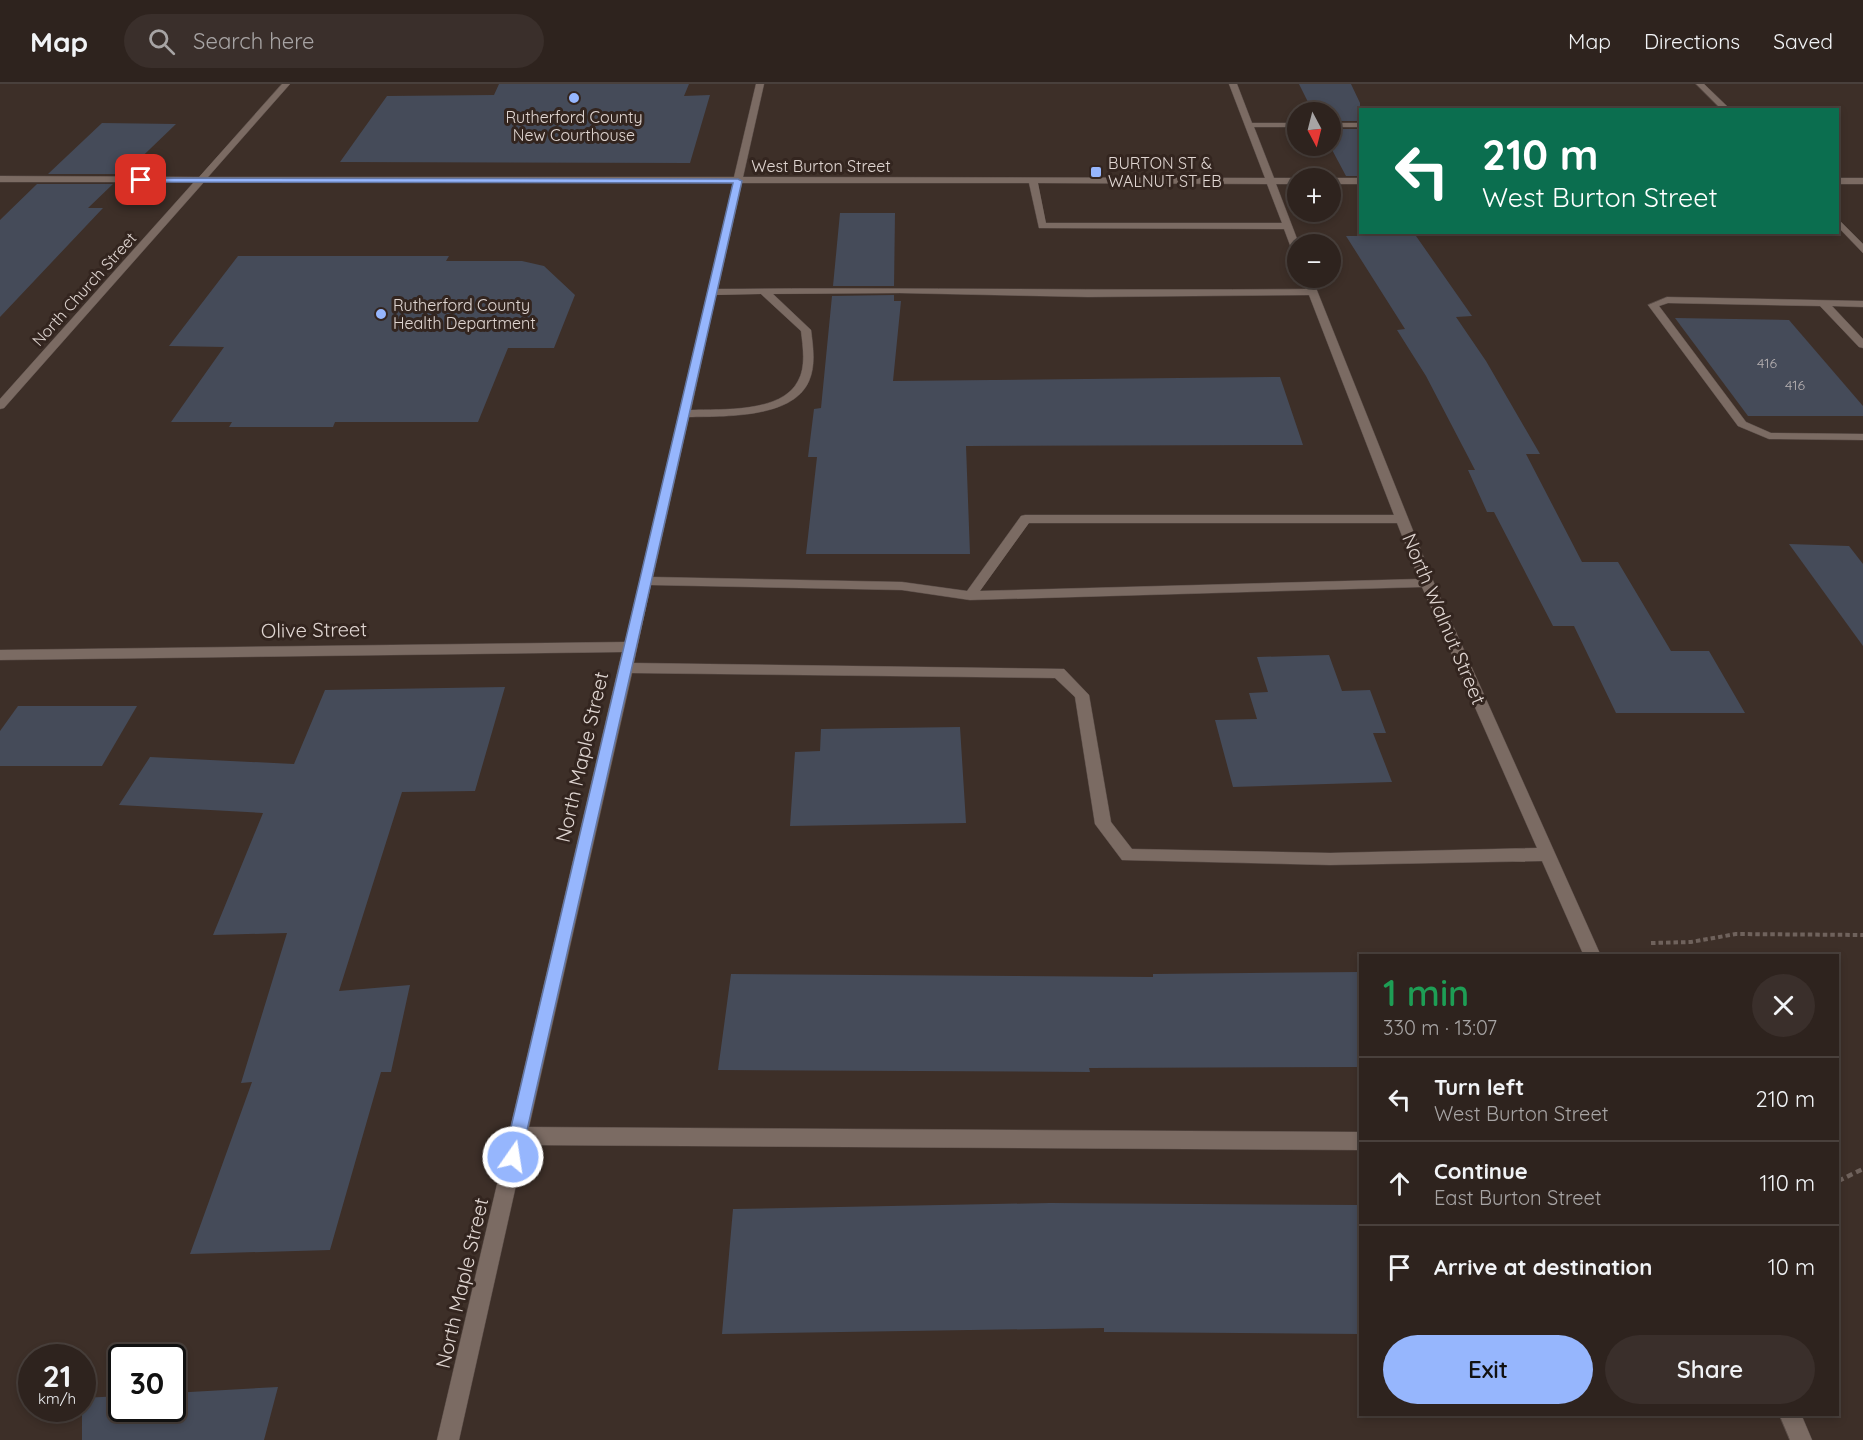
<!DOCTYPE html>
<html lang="en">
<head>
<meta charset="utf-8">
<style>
	body { margin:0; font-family:Quicksand,sans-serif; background:#3a2f2b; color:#f1f3f6; height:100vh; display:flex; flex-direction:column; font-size:22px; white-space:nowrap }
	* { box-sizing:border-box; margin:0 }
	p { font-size:20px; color:#a7a4a4 }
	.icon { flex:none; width:33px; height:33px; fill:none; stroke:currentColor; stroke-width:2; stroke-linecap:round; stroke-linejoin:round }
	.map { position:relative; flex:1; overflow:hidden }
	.details { position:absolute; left:1359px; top:870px; width:480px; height:462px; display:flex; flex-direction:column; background:#2e231e; border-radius:0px; box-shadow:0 3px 9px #0003,0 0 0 2px #49403c }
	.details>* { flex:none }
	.banner { position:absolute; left:1359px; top:24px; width:480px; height:126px; border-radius:0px; box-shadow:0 3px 9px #0003,0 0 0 2px #49403c; background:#0b6e4f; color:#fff; overflow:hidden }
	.needle { width:39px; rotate:173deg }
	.fabs { position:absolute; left:1287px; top:18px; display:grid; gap:12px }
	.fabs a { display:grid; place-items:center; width:54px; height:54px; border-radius:50%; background:#2e231e; box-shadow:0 3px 9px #0003,0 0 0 2px #49403c; font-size:30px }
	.speed { position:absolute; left:18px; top:1260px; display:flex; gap:12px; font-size:30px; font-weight:700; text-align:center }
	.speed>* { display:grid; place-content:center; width:78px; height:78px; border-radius:50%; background:#2e231e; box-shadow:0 3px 9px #0003,0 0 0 2px #49403c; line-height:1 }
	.speed small { font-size:15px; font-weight:400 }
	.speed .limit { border:3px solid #111; border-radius:9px; background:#fff; color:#111 }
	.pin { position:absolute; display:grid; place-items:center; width:51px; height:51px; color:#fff; margin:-26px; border-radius:12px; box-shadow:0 3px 9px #0006 }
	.me { position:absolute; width:66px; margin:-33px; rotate:13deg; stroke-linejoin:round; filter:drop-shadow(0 0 4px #0008) }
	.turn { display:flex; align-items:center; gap:21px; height:126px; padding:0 24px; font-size:27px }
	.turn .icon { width:78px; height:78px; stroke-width:2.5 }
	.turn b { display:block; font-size:42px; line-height:51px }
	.round { display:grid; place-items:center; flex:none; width:63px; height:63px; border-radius:32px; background:#3a2f2b }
	.headline { display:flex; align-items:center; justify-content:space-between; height:102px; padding:0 24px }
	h1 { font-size:36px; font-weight:600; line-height:45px; color:#1e9e55 }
	.action { display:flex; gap:12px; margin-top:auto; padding:12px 24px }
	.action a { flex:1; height:69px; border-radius:36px; background:#96b6fd; color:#111; font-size:24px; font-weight:600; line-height:69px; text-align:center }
	.action a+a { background:#3a2f2b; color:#f1f3f6 }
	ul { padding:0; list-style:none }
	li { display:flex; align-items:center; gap:18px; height:84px; padding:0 24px; border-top:2px solid #49403c }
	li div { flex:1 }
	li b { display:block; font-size:22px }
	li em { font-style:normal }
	header { display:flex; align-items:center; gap:36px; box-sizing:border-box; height:84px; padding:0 30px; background:#2e231e; border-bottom:2px solid #49403c }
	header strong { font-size:28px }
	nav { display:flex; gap:33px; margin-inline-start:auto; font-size:21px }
	.search { width:420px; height:54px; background:#3a2f2b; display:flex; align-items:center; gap:15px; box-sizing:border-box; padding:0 21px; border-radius:33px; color:#a7a4a4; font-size:22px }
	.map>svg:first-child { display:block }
	.building { fill:#454b59 }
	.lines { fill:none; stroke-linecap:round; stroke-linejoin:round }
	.minor-casing { stroke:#594c47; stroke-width:1 }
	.path-far1 { stroke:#6f625c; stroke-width:4; stroke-dasharray:4.5 3; stroke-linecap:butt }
	.path { stroke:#6f625c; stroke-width:4.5; stroke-dasharray:6 4; stroke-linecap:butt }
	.minor { fill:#7b6b63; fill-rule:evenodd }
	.route { fill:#96b6fd; stroke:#6276a4; stroke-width:1.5 }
	.poi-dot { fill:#96b6fd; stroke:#33251f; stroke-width:2 }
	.labels { text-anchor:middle; stroke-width:6; stroke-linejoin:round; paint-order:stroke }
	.far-number-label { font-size:14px; fill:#b9b3b4 }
	.far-poi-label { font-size:16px; fill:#e0d6d2; stroke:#33251f; text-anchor:start }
	.far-street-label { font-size:16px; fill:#e0d6d2; stroke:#33251f }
	.street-label { font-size:20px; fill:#e0d6d2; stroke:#33251f }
</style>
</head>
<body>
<header>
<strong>Map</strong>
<div class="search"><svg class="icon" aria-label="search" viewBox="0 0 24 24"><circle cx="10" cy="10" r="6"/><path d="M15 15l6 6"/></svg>Search here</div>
<nav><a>Map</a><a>Directions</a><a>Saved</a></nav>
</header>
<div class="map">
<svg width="1863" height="1356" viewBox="0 0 1863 1356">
	<rect width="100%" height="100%" fill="#3d2f28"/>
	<g class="building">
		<path d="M499,0H689L684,12L710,11L690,79L340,78L387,12L494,11Z"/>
		<path d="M1299,0H1351L1360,19V37H1330V28H1313Z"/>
		<path d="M102,39L176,40L124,90H48Z"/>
		<path d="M1330,45H1360V92H1346L1330,62Z"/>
		<path d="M37,100H113L88,124H103L0,233V136Z"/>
		<path d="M840,129H895L894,202H833Z"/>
		<path d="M1346,152H1416L1472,232L1456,233L1486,277L1540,370H1526L1582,478H1618L1671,567H1709L1745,629H1616L1574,542H1553L1494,428H1487L1468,386H1475L1426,292L1397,246L1405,245Z"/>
		<path d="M238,172H449L446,177H522L544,182L575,211L554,264H508L478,338H335L333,343H229L232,338H171L224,263L169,262Z"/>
		<path d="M894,211V217H901L893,297L1280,293L1303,361L966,362L970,470H806L817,373H808L814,325L821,324L832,212Z"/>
		<path d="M1675,234L1789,236L1863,322V332H1748Z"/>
		<path d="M1789,460L1849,462L1863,480V562Z"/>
		<path d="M1329,571L1342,607L1370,606L1386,649H1373L1392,698L1233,703L1215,636L1257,635L1249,609L1268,608L1257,573Z"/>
		<path d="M505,603L475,707L402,708L339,907L410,901L391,988H381L330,1166L190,1170L252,998L241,999L287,849L213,851L263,729L119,721L150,673L294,680L325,606Z"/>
		<path d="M18,622H137L102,682H0V647Z"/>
		<path d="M960,643L966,739L790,742L795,668L820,667L821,645Z"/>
		<path d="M1360,888V983L1089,984L1090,988L718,986L731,890L1153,893V890Z"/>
		<path d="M1050,1119L1360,1121V1250L1104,1248V1244L722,1250L733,1125Z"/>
		<path d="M278,1303L264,1356H82V1314L122,1312V1324H172V1309Z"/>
	</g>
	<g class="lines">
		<defs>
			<g id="minor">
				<path d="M282,0H290L208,93H734L756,0H764L743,93L1265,94L1229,0H1237L1252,39H1298V43H1254L1274,94H1299L1298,100H1276L1299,160H1298V172L1293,169L1284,145L1039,144L1029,99H742L718,205C914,203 1110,207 1306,205L1302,194H1312L1434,499L1601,872H1584L1542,777L1330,781L1122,776L1095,740L1075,613L1055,594L632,589L529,1043L1360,1048V1066L525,1061L459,1356H437L622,568L0,576V566L625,558L733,99L204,98L4,324L0,325V315L194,98H0V92L199,93ZM1038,99L1267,100L1282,139H1046ZM900,209L1088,213L1309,211L1394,431H1025L1021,432L967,507L902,498L653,493L689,333C723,332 793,335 809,297C816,281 813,263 811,246L773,210ZM761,210L801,247C803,263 806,283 798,297C782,329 721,325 691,326L716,211ZM1029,439H1397L1419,495L980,507ZM651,501L902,506L970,516L1422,503L1537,764L1330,769L1132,765L1111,738L1089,611L1064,585L634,579Z"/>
				<path d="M1696,0H1704L1731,26H1722Z"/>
				<rect x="1330" y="39" width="30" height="4"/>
				<path d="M1329,94H1360V100H1330Z"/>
				<rect x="1838" y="94" width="25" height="6"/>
				<path d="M1838,135L1863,160V169L1838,143Z"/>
				<path d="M1667,213L1863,217V223L1832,222L1863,255V264L1859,263L1820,222L1668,219L1659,222L1746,338L1771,349L1863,350V356L1769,355L1738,342L1648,221Z"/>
				<path d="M1779,1330H1801L1812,1356H1790Z"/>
			</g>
		</defs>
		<use href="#minor" class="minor-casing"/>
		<path class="path-far1" d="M1651,859L1691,858L1736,850L1863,851"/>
		<path class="path" d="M1838,1097L1863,1085"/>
		<use href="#minor" class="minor"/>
	</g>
	<path class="route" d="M138,94L738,95L742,97L521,1073L519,1079L513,1082L506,1079L504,1073L733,99L141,98Z"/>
	<g class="poi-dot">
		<circle cx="574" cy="14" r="6"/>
		<rect x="1090" y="82" width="12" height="12" rx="3"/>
		<circle cx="381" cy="230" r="6"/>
	</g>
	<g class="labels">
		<g class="far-number-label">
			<text x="1767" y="284">416</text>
			<text x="1795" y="306">416</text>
		</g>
		<g class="far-poi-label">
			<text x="574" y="39" text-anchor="middle">Rutherford County<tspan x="574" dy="18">New Courthouse</tspan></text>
			<text x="1108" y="85">BURTON ST &amp;<tspan x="1108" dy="18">WALNUT ST EB</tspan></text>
			<text x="393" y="227">Rutherford County<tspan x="393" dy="18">Health Department</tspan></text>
		</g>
		<g class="far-street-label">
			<text x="821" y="88">West Burton Street</text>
			<text transform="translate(84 205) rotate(-48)" y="6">North Church Street</text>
		</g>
		<g class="street-label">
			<text transform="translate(1444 535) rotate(67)" y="7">North Walnut Street</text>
			<text transform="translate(314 546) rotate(-1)" y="7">Olive Street</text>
			<text transform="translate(582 673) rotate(-77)" y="7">North Maple Street</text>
			<text transform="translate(462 1199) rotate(-77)" y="7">North Maple Street</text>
		</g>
	</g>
</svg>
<div class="fabs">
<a><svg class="needle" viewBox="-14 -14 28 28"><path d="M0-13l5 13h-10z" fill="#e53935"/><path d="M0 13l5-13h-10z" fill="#a7a4a4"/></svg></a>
<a>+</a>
<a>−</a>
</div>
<div class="speed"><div>21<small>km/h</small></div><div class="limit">30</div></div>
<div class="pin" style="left:141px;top:96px;background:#d93025"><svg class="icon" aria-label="arrive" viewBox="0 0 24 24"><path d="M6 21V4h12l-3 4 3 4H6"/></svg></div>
<svg class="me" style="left:513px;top:1073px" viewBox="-20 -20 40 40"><circle r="17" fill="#96b6fd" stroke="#fff" stroke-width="3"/><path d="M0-11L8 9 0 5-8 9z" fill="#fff"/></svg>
<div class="banner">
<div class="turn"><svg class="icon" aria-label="left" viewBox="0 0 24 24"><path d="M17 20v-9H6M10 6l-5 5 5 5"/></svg><div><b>210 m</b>West Burton Street</div></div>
</div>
<section class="details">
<div class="headline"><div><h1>1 min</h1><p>330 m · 13:07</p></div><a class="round"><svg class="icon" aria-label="close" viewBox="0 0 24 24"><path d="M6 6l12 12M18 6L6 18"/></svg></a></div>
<ul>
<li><svg class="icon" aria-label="left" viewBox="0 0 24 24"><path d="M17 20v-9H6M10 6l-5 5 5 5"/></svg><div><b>Turn left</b><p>West Burton Street</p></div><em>210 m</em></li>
<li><svg class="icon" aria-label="ahead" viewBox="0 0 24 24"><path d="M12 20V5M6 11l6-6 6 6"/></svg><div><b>Continue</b><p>East Burton Street</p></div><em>110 m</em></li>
<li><svg class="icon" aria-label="arrive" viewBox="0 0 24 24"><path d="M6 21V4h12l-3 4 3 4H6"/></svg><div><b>Arrive at destination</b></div><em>10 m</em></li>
</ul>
<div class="action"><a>Exit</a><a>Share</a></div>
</section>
</div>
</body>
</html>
